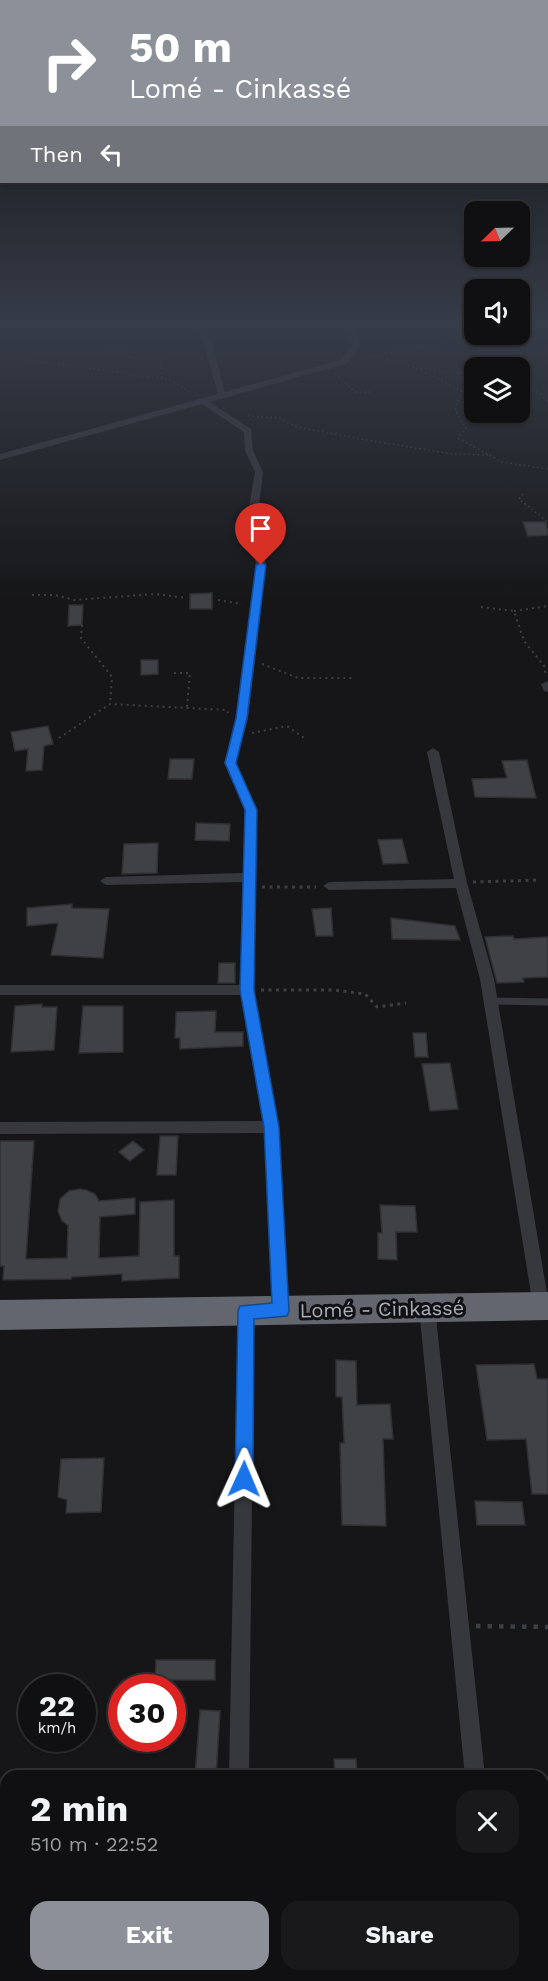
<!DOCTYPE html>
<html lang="en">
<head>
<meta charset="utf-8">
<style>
	body { margin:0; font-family:"Work Sans",sans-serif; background:#19191b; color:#f1f3f6; height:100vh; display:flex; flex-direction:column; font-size:22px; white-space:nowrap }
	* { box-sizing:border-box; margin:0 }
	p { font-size:20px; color:#9c9d9f }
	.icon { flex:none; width:33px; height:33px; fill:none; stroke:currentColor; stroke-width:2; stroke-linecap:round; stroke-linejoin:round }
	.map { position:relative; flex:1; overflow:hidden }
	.panel { position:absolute; left:0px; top:1770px; width:549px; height:212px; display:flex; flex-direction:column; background:#101012; border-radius:18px 18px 0 0; box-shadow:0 2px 4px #0004,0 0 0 2px #303032 }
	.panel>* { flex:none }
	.guide { position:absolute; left:0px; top:0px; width:549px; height:183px; box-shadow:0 2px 4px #0004,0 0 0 2px #303032; background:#8c9099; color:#fff; overflow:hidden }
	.needle { width:39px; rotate:247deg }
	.fabs { position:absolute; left:464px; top:201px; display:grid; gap:12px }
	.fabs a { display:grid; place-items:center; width:66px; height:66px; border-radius:12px; background:#101012; box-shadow:0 2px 4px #0004,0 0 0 2px #303032; font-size:30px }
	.speed { position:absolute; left:18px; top:1674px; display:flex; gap:12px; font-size:30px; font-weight:700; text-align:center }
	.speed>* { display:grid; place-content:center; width:78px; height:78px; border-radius:50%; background:#101012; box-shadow:0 2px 4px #0004,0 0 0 2px #303032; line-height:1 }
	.speed small { font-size:15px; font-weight:400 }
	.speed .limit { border:9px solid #d22; background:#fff; color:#111 }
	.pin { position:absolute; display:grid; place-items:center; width:51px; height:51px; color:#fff; margin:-62px -26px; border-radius:50% 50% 50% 0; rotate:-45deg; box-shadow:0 0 6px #0007 }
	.pin .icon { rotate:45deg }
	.me { position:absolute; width:66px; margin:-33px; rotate:1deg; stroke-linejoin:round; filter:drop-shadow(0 0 4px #0008) }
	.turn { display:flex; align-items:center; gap:21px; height:126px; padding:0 30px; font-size:27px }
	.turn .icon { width:78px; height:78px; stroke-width:2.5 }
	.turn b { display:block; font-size:42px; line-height:51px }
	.then { display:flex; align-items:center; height:57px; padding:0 30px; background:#0003; gap:12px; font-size:22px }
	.round { display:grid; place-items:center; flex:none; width:63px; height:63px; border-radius:18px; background:#19191b }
	.head { display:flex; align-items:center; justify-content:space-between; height:102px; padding:0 30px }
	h1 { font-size:36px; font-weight:700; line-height:45px }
	.primary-button { display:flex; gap:12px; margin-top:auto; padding:12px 30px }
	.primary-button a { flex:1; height:69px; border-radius:18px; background:#8c9099; color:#fff; font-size:24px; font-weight:700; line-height:69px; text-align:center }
	.primary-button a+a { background:#19191b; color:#f1f3f6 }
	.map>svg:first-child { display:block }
	.building { fill:#404145; stroke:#303034; stroke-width:1.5 }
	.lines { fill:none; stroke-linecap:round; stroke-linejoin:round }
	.path-far3 { stroke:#3d3f44; stroke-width:1.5; stroke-dasharray:1.5 3; stroke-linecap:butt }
	.path-far2 { stroke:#3d3f44; stroke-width:2; stroke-dasharray:2 4; stroke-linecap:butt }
	.path-far1 { stroke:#3d3f44; stroke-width:3; stroke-dasharray:3 4.5; stroke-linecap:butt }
	.path { stroke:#3d3f44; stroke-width:4.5; stroke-dasharray:4.5 7; stroke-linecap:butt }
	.lane { stroke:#37383d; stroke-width:7 }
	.street { fill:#37383d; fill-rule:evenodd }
	.highway { fill:#63666e; fill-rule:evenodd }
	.route { fill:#1a73e8; stroke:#114b97; stroke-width:1.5 }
	.labels { text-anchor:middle; stroke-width:6; stroke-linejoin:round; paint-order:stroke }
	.near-street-label { font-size:20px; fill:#a8adb8; stroke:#111113 }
</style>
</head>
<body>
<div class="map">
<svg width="548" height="1981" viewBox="0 0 548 1981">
	<rect width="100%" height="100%" fill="#161618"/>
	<g class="building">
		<path d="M523,522H546L548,535L528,536Z"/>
		<path d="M212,593V609H190V594Z"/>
		<path d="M69,605H83L82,625L68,626Z"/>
		<path d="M141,660H158V674L141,675Z"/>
		<path d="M48,726L53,744L44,746L42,770L26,771L28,749L15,751L11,732Z"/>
		<path d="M170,759H194L192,779H168Z"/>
		<path d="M527,760L536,798L475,797L472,779L507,778L502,761Z"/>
		<path d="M196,823L230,824L229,841L195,840Z"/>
		<path d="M402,839L408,863L383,864L378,840Z"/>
		<path d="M158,843L157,873L122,874L124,844Z"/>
		<path d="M72,904V908L109,909L103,958L51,955L58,923L27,926V908Z"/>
		<path d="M331,908L333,936H316L312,909Z"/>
		<path d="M391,918L455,926L460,940L392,939Z"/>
		<path d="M513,936L514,939L548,937V977L523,978L524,982L497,983L485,937Z"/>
		<path d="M219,963H235V983H218Z"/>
		<path d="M42,1004V1007H57L54,1050L11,1052L15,1006Z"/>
		<path d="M83,1006H123V1052L79,1053Z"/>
		<path d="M216,1011L215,1032H243V1046L180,1049V1038H175L176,1012Z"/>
		<path d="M413,1033H426L428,1057H415Z"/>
		<path d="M450,1063L458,1109L430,1111L422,1064Z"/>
		<path d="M160,1136H178L176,1175H157Z"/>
		<path d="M0,1141H34L26,1259L67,1258L68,1225L62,1221L58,1211L60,1199L69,1191L80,1189L86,1190L95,1194L99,1201L135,1198V1214L100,1217L99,1258L139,1256L140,1202L174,1200V1256H179V1278L122,1281V1274L72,1277L71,1279L3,1280L4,1266H0Z"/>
		<path d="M133,1141L144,1150L130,1161L119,1152Z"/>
		<path d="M380,1205L415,1206L417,1232H396L397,1260L378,1259V1233H382Z"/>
		<path d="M336,1360L356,1361L357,1405L390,1404L393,1439H383L386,1526L342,1525L340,1443H344L342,1397H336Z"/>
		<path d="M534,1364L537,1379H548V1494H532L526,1439L487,1440L476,1365Z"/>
		<path d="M104,1458L101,1512L66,1513L67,1500L58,1497L61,1459Z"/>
		<path d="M475,1501L522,1502L525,1525H477Z"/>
		<path d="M156,1660H215V1680H155Z"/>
		<path d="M200,1710L220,1711L216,1776H195Z"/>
		<path d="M334,1759H356L357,1776H335Z"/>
	</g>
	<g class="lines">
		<g class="path-far3">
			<path d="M93,325L108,346L117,347L131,358L160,359L162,379"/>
			<path d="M365,353L414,367L474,397"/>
			<path d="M0,356L171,380L191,393"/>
			<path d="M359,359L443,343L474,332"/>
			<path d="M416,368L474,374"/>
			<path d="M335,374L355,392H371"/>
			<path d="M519,387L526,391L538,392L548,402"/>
			<path d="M461,391L455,410L466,428L458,438L502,462L548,469"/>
			<path d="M248,416L279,418L297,427L378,442L453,454L488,455"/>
			<path d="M523,494L519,499L548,522"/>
		</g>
		<g class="path-far2">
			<path d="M32,595H55L74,600L155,594L186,598"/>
			<path d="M218,600L242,604"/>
			<path d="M481,607L514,611L524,641L545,667V676"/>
			<path d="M514,611L548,606"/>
			<path d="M82,625L81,638L112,677L110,704"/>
			<path d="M262,664L298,678H353"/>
			<path d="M174,673H190L187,707"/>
			<path d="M252,733L287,726L307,740"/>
			<path d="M59,738L110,704L227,710L228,713"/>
		</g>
		<g class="path-far1">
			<path d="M473,882L540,880"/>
			<path d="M262,887H316"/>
			<path d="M261,990H334L365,994L377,1007L406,1003"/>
		</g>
		<path class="path" d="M476,1626L548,1627"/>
		<path class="lane" d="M490,1001L548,1002"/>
		<g class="street">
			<path d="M195,325H203L212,344L225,392L340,360L352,347L347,325H355L360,347L346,364L209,402L251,429L253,451L263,472L258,514L266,565L248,718L236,763L257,810L254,990L278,1127L289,1311L287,1316L281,1319L275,1316L273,1311L264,1133L0,1134V1122L263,1121L241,995H0V985H240L243,882L106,885L100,881L106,877L243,873L245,810L224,763L236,718L256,565L248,514L255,472L245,451L244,432L202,404L0,460V454L218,394L204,344Z"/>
			<path d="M548,681V692L544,691L541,684Z"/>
			<path d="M433,748L439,752L467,883L494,979L548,1299L547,1311L541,1314L535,1311L533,1306L480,979L456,888L329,890L323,886L329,882L454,879L427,752Z"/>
			<path d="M427,1300L433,1303L435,1308L485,1776H465L419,1308L421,1303Z"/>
			<path d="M246,1303L252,1306L254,1311L249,1776H229L238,1311L240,1306Z"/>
			<path d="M224,1976H246L245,1981H223Z"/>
			<rect x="486" y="1976" width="22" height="5"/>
		</g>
		<path class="highway" d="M548,1292V1320L0,1330V1300Z"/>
	</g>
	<linearGradient id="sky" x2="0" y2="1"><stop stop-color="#0c0c0d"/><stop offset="0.54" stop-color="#363c48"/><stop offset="1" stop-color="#363c48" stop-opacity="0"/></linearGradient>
	<rect width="548" height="602" fill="url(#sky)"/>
	<path class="route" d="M261,562L266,565L247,718L236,763L257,810L254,990L279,1127L289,1311L287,1316L254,1319L253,1479L251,1486L244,1488L238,1486L235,1479L238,1311L240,1306L272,1303L264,1127L240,990L245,810L225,763L236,718L256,565Z"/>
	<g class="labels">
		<g class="near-street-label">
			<text transform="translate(382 1309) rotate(-1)" y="7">Lomé - Cinkassé</text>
		</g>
	</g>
</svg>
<div class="fabs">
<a><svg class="needle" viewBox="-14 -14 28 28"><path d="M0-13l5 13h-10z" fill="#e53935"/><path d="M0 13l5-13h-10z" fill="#9c9d9f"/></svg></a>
<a><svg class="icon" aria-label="sound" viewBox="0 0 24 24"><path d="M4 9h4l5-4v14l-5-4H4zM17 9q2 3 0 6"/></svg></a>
<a><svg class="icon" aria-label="layers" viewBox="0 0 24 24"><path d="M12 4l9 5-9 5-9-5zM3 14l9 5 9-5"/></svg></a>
</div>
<div class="speed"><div>22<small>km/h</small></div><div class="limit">30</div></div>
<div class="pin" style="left:261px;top:565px;background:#d93025"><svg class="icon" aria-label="arrive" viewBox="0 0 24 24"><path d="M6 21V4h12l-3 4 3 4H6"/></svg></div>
<svg class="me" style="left:244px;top:1479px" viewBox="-20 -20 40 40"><path d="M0-17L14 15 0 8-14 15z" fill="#1a73e8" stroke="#fff" stroke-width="4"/></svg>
<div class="guide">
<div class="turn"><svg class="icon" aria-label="right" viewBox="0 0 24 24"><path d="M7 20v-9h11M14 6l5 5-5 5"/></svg><div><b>50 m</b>Lomé - Cinkassé</div></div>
<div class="then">Then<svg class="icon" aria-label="left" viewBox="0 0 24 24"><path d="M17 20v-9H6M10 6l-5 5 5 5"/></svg></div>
</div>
<section class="panel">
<div class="head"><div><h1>2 min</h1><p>510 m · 22:52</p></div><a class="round"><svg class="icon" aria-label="close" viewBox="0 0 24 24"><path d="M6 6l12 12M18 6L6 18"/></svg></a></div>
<div class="primary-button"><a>Exit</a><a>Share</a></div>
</section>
</div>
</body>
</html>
